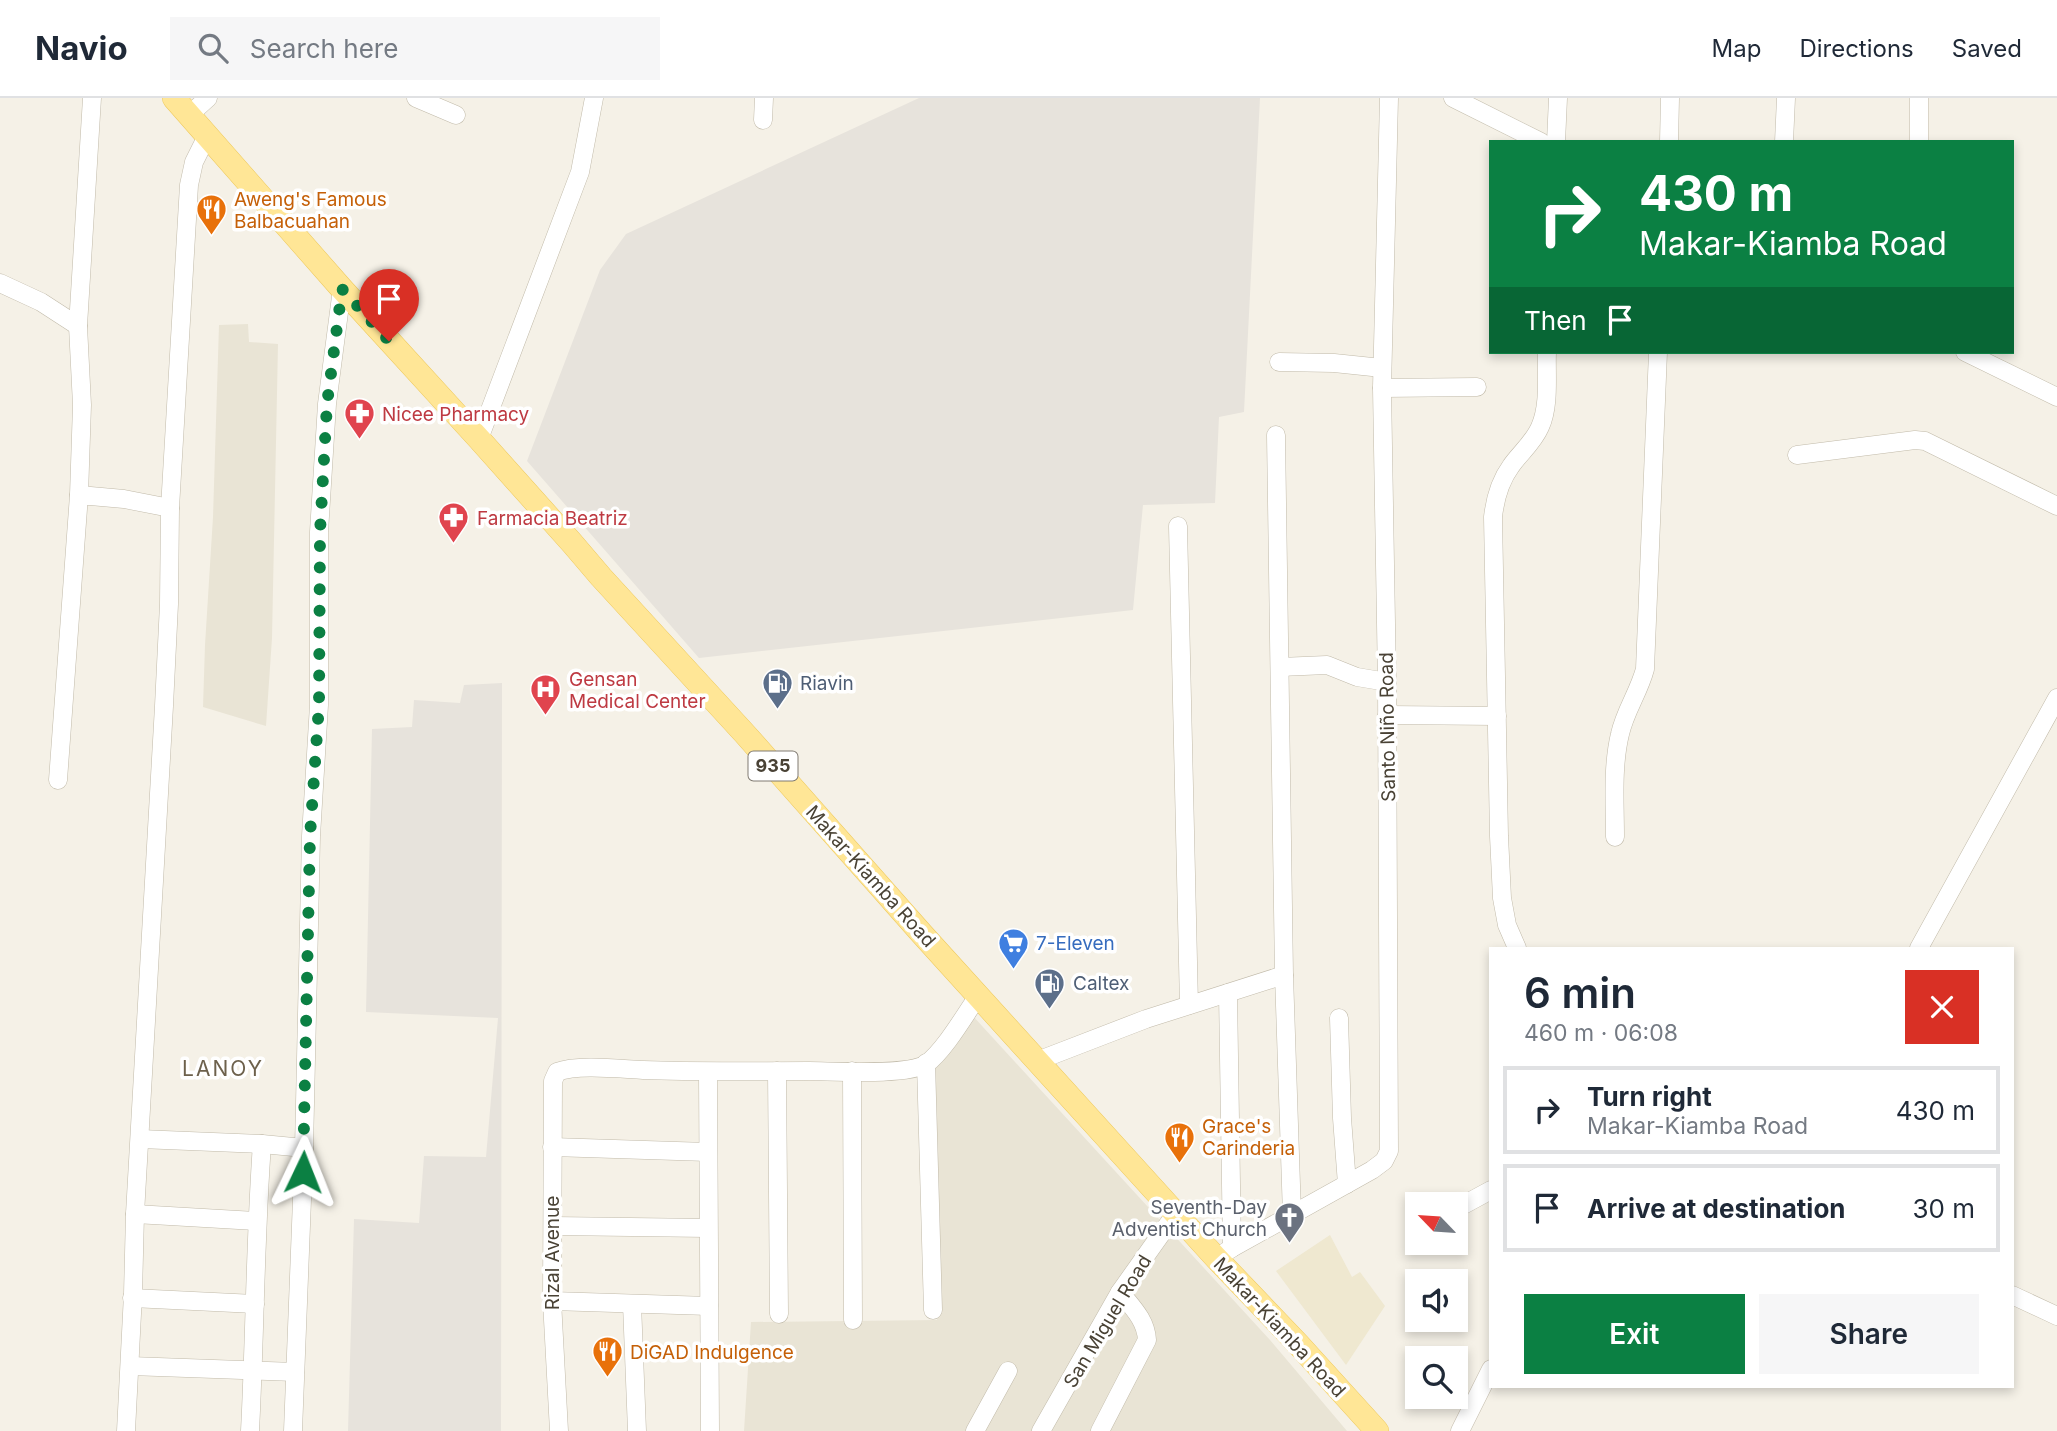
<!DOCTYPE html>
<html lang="en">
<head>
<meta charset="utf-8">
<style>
	body { margin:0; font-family:Inter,sans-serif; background:#f6f6f7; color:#1f2937; height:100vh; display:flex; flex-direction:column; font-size:26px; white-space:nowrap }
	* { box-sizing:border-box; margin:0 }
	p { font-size:23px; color:#747a83 }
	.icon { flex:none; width:38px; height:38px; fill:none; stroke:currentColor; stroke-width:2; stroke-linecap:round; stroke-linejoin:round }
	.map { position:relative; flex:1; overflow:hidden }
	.side { position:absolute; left:1489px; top:849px; width:525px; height:441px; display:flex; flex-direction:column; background:#fff; border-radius:0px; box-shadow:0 4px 10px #0003 }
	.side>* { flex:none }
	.hud { position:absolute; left:1489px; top:42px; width:525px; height:214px; border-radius:0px; box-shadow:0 4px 10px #0003; background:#0b8043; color:#fff; overflow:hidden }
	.needle { width:46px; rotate:295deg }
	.tools { position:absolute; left:1405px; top:1094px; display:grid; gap:14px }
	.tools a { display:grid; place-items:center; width:63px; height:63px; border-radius:0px; background:#fff; box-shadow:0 4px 10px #0003; font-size:35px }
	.pin { position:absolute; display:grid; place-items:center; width:60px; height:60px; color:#fff; margin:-72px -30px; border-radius:50% 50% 50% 0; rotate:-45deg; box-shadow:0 0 7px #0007 }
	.pin .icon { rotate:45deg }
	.me { position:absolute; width:77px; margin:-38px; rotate:2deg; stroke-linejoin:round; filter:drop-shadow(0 0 5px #0008) }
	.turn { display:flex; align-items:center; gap:24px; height:147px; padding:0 35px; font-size:32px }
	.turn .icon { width:91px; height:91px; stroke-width:2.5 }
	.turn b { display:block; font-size:49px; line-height:60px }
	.then { display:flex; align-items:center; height:66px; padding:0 35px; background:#0003; gap:14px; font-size:26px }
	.round { display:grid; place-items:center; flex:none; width:74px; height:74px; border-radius:0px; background:#f6f6f7 }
	.summary { display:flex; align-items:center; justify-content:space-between; height:119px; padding:0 35px }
	h1 { font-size:42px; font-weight:600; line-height:52px }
	.button { display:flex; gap:14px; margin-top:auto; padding:14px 35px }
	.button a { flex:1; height:80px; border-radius:0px; background:#0b8043; color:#fff; font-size:28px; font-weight:600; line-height:80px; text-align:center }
	.button a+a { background:#f6f6f7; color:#1f2937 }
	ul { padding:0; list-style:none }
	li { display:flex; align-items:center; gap:21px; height:88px; margin:0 14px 10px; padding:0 21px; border:4px solid #e0e1e3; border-radius:0px }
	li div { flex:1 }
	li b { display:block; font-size:26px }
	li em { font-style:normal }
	header { display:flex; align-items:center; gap:42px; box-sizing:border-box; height:98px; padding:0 35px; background:#fff; border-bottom:2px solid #e0e1e3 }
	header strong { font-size:33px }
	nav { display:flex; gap:38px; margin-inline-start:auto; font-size:24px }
	.search { width:490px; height:63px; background:#f6f6f7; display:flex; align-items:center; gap:18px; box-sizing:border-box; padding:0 24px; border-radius:0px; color:#747a83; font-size:26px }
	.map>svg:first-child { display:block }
	.residential { fill:#e9e4d5 }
	.industrial { fill:#e7e3dc }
	.education { fill:#efe8d0 }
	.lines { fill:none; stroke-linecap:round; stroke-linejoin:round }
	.minor-casing { stroke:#c1baa9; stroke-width:19 }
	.major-casing { stroke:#eec95c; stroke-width:24 }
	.minor { stroke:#fff; stroke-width:18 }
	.major { stroke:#ffe696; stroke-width:23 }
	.route { stroke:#0b8043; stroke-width:12; stroke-dasharray:0 21.6 }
	.labels { text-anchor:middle; stroke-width:7; stroke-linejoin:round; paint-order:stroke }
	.shield { fill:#fff; stroke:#807b72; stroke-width:2 }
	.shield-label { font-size:18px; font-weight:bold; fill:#494235 }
	.food-label { font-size:19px; fill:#c56008; stroke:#fff; text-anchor:start }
	.health-label { font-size:19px; fill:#be3a42; stroke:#fff; text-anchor:start }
	.service-label { font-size:19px; fill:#4e5e75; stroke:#fff; text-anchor:start }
	.street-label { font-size:19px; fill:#494235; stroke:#fff }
	.shop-label { font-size:19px; fill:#366cbe; stroke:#fff; text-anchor:start }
	.worship-label { font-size:19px; fill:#5b616d; stroke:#fff; text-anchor:end }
	.neighbourhood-label { font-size:21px; letter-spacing:2px; fill:#6d614c; stroke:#fff }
</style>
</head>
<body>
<header>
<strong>Navio</strong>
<div class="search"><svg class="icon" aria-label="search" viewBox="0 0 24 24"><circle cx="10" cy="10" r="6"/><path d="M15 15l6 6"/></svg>Search here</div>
<nav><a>Map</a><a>Directions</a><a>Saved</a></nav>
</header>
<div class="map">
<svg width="2057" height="1333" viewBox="0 0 2057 1333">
	<rect width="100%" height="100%" fill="#f5f1e7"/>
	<g class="residential">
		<path d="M248,226L249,244L278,246L272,540L266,628L203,609L205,547L213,419L219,227Z"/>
		<path d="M972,917L1270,1242L1347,1333H744L751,1224L937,1222L931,970Z"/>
	</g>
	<g class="industrial">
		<path d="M919,0H1260L1244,314L1219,319L1215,405L1143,407L1133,512L699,560L527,363L600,172L626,136Z"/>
		<path d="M502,585L501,1333H348L354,1121L419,1125L424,1058L486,1059L498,920L366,914L372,631L412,629L414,602L460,605L464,587Z"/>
	</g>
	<path class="education" d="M1330,1137L1352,1179L1360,1174L1385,1208L1346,1267L1276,1173Z"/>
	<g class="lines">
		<defs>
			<g id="minor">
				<path d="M416,0L456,17"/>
				<path d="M1453,0L1541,44"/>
				<path d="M189,17L208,0"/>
				<path d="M763,22L764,0"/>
				<path d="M1556,44L1558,0"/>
				<path d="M1669,44L1670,0"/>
				<path d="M1784,44L1786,0"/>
				<path d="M1919,44V0"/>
				<path d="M0,185L41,204L78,228"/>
				<path d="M1965,254L2057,299"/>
				<path d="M1279,264L1334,265L1382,270"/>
				<path d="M1382,290L1477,289"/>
				<path d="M479,341L580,74L594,0"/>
				<path d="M1797,357L1915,342L1925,343L2057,408"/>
				<path d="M79,397L82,307L78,228L92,0"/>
				<path d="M1178,428L1189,907"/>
				<path d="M1280,569L1327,567L1357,579L1387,584"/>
				<path d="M1387,617L1497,618"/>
				<path d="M58,682L79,397L124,401L170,410"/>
				<path d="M1615,739C1615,706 1612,669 1620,636C1625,613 1639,594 1645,571L1658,254"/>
				<path d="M1517,850L1507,827L1502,800L1499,738L1493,419C1495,401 1500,383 1511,368C1520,355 1533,345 1540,329C1550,307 1546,277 1547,254"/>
				<path d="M1919,850L2057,600"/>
				<path d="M1284,877L1292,1117"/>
				<path d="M1228,895L1232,1150"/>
				<path d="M1339,920L1342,1020L1347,1086"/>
				<path d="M1037,963L1146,921L1284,877L1276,337"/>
				<path d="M926,965L933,1212"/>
				<path d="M777,973L779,1216"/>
				<path d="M852,973L853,1222"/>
				<path d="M708,975L710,1333"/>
				<path d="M140,1041L262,1046L304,1050"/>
				<path d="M552,1049L708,1054"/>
				<path d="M1456,1111L1491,1092"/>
				<path d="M135,1116L256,1123"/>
				<path d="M553,1128L708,1130"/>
				<path d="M1216,1160L1232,1150L1372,1072L1384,1063L1389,1053L1387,584L1382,290L1389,0"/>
				<path d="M2012,1197L2057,1218"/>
				<path d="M132,1200L255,1206"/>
				<path d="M552,1203L709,1208"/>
				<path d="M632,1206L637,1333"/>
				<path d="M130,1268L295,1274"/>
				<path d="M126,1333L133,1196L135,1116L164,608L169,506L170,410L189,87L194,64L207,38"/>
				<path d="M250,1333C255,1237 255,1142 262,1046"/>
				<path d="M293,1333L304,1050L311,738L319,607V434L327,306L342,191"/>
				<path d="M559,1333L552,1203L553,983L557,974C578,966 620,971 643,972C698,974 753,973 809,973C833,973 907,978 926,966C944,953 965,917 978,898"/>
				<path d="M975,1333L1008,1273"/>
				<path d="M1041,1333L1120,1194L1176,1115"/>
				<path d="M1100,1333L1147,1242C1146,1222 1132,1209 1120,1194"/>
				<path d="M1460,1333L1491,1271"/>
			</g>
			<path id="major" d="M174,0L342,191L479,341L572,445L601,479L745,636L922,836L1216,1160L1299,1247L1377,1333"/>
		</defs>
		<use href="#minor" class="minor-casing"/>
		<use href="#major" class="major-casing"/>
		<use href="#minor" class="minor"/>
		<use href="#major" class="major"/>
	</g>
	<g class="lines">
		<path class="route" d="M303,1074L310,738L319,607L320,434L327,306L342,191L389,243"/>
	</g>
	<defs>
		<symbol id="restaurant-pin" viewBox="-11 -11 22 30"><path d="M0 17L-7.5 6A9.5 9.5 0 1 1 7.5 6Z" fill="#e8710a" stroke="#fff"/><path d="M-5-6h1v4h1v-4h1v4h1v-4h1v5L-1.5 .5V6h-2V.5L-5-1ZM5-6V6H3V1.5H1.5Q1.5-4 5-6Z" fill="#fff"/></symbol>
		<symbol id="pharmacy-pin" viewBox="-11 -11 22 30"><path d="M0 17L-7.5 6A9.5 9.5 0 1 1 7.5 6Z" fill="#e0444e" stroke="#fff"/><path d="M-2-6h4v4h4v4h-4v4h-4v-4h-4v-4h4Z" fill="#fff"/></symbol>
		<symbol id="fuel-pin" viewBox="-11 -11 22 30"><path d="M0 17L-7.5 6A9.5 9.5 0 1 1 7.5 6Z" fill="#5c6f8a" stroke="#fff"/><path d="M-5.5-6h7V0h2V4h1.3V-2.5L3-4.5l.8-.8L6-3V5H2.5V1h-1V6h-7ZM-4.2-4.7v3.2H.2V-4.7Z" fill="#fff"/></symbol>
		<symbol id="hospital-pin" viewBox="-11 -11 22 30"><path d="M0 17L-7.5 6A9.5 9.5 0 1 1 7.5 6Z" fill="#e0444e" stroke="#fff"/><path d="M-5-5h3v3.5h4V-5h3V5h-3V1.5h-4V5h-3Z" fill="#fff"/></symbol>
		<symbol id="supermarket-pin" viewBox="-11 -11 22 30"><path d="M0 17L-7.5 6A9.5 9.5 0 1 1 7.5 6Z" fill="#3f7fe0" stroke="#fff"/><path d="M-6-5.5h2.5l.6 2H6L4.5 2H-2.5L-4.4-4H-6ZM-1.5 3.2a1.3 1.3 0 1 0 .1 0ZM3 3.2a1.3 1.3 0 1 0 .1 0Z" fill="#fff"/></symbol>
		<symbol id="church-pin" viewBox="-11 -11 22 30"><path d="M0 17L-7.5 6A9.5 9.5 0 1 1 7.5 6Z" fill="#6b7280" stroke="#fff"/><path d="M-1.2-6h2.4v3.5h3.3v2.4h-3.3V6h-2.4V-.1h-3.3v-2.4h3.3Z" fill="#fff"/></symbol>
	</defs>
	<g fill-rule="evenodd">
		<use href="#restaurant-pin" x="194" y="94" width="35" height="47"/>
		<use href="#pharmacy-pin" x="342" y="298" width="35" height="47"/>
		<use href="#pharmacy-pin" x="436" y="402" width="35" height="47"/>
		<use href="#fuel-pin" x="760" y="568" width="35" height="47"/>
		<use href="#hospital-pin" x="528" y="574" width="35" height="47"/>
		<use href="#supermarket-pin" x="996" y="828" width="35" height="47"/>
		<use href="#fuel-pin" x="1032" y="868" width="35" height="47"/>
		<use href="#restaurant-pin" x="1162" y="1022" width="35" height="47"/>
		<use href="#church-pin" x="1272" y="1102" width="35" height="47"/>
		<use href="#restaurant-pin" x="590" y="1236" width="35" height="47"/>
	</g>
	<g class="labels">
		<rect class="shield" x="748.5" y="653.5" width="49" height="29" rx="5"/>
		<g class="shield-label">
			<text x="773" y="674">935</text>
		</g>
		<g class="food-label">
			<text x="234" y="108">Aweng's Famous<tspan x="234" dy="22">Balbacuahan</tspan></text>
			<text x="1202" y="1035">Grace's<tspan x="1202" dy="22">Carinderia</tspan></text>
			<text x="630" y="1261">DiGAD Indulgence</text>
		</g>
		<g class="health-label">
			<text x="382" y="323">Nicee Pharmacy</text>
			<text x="477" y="427">Farmacia Beatriz</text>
			<text x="569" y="588">Gensan<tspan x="569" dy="22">Medical Center</tspan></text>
		</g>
		<g class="service-label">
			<text x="800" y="592">Riavin</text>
			<text x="1073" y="892">Caltex</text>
		</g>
		<g class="street-label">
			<text transform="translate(1387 629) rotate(-91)" y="7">Santo Niño Road</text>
			<text transform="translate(871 778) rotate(48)" y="7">Makar-Kiamba Road</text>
			<text transform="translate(552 1155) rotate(-90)" y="7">Rizal Avenue</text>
			<text transform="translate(1107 1223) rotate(-59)" y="7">San Miguel Road</text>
			<text transform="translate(1280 1229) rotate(47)" y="7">Makar-Kiamba Road</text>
		</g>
		<g class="shop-label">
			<text x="1036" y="852">7-Eleven</text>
		</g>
		<g class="worship-label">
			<text x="1267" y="1116">Seventh-Day<tspan x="1267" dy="22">Adventist Church</tspan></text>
		</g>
		<g class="neighbourhood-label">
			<text x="223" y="978">LANOY</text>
		</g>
	</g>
</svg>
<div class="tools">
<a><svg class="needle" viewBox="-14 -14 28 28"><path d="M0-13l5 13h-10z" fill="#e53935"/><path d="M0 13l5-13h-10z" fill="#747a83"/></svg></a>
<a><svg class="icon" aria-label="sound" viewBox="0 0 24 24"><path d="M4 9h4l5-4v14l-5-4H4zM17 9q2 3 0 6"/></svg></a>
<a><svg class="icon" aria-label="search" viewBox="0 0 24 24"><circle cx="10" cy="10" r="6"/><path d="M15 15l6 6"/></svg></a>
</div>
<div class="pin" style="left:389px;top:243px;background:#d93025"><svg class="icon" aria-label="arrive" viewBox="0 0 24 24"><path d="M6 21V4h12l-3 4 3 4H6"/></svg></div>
<svg class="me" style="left:303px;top:1074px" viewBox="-20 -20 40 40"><path d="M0-17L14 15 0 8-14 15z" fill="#0b8043" stroke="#fff" stroke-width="4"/></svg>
<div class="hud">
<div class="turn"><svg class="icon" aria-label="right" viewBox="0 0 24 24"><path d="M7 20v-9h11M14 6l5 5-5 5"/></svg><div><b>430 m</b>Makar-Kiamba Road</div></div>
<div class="then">Then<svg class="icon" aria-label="arrive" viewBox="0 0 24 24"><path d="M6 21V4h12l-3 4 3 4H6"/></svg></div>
</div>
<section class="side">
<div class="summary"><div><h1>6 min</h1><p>460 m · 06:08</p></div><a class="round" style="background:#d93025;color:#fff"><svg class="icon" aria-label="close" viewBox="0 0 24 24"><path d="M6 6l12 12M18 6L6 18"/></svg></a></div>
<ul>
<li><svg class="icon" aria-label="right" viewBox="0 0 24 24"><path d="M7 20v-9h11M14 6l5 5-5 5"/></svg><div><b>Turn right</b><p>Makar-Kiamba Road</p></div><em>430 m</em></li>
<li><svg class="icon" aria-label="arrive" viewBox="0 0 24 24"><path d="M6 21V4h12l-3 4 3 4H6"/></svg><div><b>Arrive at destination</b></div><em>30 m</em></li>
</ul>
<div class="button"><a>Exit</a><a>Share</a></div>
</section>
</div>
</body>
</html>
